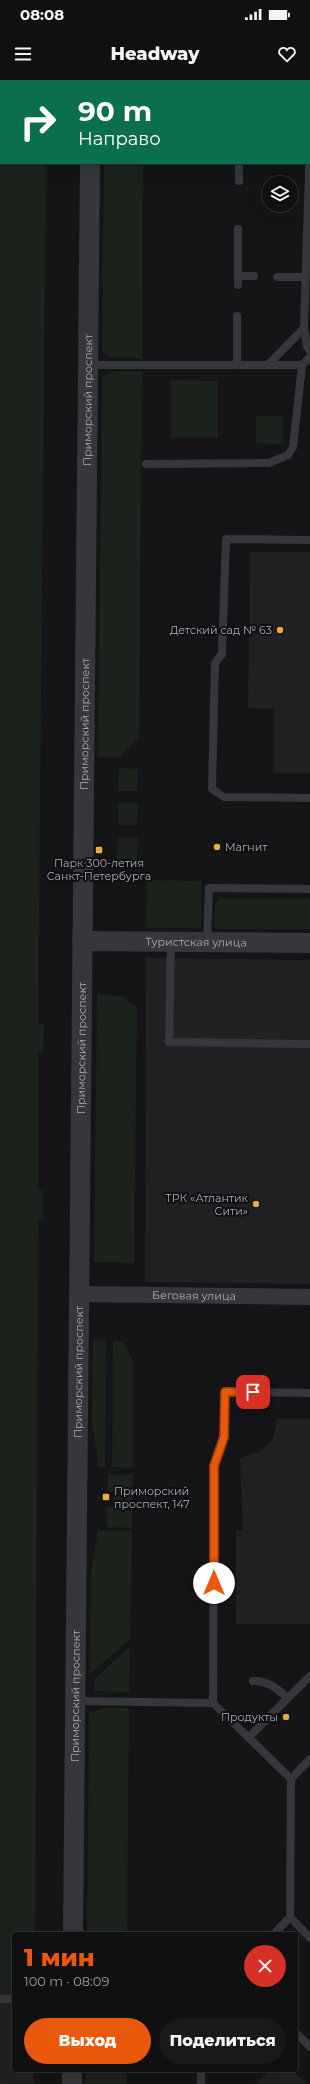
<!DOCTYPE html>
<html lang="ru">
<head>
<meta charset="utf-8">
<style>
	body { margin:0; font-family:Montserrat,sans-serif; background:#19191a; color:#f1f3f6; height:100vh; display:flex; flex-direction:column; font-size:15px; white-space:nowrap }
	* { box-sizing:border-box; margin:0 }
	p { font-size:13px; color:#9c9d9f }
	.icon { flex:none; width:22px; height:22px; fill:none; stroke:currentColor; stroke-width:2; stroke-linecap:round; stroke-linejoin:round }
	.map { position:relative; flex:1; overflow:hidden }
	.panel { position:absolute; left:12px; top:1852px; width:286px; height:140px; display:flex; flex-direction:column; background:#101011; border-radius:4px; box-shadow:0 4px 16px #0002,0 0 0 1px #303031 }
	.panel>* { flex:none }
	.banner { position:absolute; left:0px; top:0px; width:310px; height:84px; box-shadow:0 4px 16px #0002,0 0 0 1px #303031; background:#0b6e4f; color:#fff; overflow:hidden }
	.fabs { position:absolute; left:262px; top:96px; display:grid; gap:8px }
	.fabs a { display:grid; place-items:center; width:36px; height:36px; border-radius:50%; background:#101011; box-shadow:0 4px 16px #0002,0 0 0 1px #303031; font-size:20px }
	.pin { position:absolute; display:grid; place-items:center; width:34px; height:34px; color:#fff; margin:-17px; border-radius:8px; box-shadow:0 2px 6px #0006 }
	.me { position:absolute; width:44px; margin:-22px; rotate:0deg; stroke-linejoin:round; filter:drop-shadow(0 0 3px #0008) }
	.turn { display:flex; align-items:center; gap:14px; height:84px; padding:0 12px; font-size:18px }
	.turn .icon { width:52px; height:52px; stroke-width:2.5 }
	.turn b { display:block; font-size:28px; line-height:34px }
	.round { display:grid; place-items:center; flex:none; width:42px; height:42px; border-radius:21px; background:#19191a }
	.summary { display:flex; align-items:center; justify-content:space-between; height:68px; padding:0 12px }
	h1 { font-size:24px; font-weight:800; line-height:30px; color:#ea580c }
	.action { display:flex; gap:8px; margin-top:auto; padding:8px 12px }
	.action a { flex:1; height:46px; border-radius:24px; background:#ea580c; color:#fff; font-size:16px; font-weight:800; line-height:46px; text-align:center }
	.action a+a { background:#19191a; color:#f1f3f6 }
	.status { display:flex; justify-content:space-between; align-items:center; height:28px; padding:0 20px; background:#101011; direction:ltr }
	.status svg { height:11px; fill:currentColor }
	header { display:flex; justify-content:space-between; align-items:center; height:52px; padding:0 12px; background:#101011; font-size:18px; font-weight:800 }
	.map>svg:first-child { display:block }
	.built { fill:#212124 }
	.green { fill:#1c221c }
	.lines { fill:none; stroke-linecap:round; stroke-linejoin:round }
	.service { stroke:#36373c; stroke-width:8 }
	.minor { stroke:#36373c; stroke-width:16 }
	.tertiary { stroke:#36373c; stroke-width:20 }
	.route-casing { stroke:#983908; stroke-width:10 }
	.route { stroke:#ea580c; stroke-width:7 }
	.poi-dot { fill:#e6ae3e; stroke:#101012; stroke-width:1.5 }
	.labels { text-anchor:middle; stroke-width:4; stroke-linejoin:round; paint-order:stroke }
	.street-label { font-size:11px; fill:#a8acb6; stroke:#101012 }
	.poi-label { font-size:11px; fill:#a8acb6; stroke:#101012; text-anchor:end }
</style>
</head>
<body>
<div class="status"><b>08:08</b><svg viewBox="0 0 49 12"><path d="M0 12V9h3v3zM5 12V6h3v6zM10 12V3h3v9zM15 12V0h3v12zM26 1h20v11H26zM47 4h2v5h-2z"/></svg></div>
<header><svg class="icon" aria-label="menu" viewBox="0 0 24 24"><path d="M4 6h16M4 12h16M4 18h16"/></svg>Headway<svg class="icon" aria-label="heart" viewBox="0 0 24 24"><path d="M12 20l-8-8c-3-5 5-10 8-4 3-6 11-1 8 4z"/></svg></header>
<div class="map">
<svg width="310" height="2004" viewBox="0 0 310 2004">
	<rect width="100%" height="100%" fill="#151517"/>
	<g class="built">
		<path d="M250,472H310V693H274V629L248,628Z"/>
		<path d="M146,878L310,880V1204L145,1202Z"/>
		<path d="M277,1339H310V1544H236V1451H243L240,1378L260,1372L273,1359Z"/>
		<path d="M0,1913H14V1990H34V2004H0Z"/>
		<path d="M271,1990H292L307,2004H255Z"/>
	</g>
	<g class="green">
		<path d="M0,0H46L1,1V83H46L38,943L44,944L43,973H38V1110L43,1111V1140H38L35,1854H14V1913H0Z"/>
		<path d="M104,83H143L142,278H114L102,272Z"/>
		<path d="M114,291H142L139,658L119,678L98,677L102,297Z"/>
		<path d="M171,300L218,301V358H171Z"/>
		<path d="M256,336H283V364L256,363Z"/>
		<path d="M119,688L138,689L137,711H118Z"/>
		<path d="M118,723H138L137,745H118Z"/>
		<path d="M118,758H138L137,780H117Z"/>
		<path d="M147,800L201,801V848H146Z"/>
		<path d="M220,818L310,819V849H215V825Z"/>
		<path d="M97,914L121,916L137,927L134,1183L94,1182Z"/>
		<path d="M93,1260L106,1261L105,1387H99L92,1344Z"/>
		<path d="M113,1261H123L133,1281V1388L112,1387Z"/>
		<path d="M108,1394H133L132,1448L107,1447V1427H113V1411H107Z"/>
		<path d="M98,1450L132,1451L130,1559L90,1594L91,1493Z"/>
		<path d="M130,1566L129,1612L94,1611V1600Z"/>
		<path d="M103,1628H129L127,1854H87L89,1633Z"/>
		<path d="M86,1990H126V2004H85Z"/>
	</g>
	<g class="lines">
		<g class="service">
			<path d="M237,0V1"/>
			<path d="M239,83V101"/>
			<path d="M238,196H254"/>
			<path d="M277,197H306"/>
			<path d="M238,205V149"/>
			<path d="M304,248L307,267L310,271"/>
			<path d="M88,285H302L310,277"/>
			<path d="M237,285V236"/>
			<path d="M268,285L304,248L310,61"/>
			<path d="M146,384L269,383L288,375L293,367L302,285"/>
			<path d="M310,460L226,459L222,574L215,583L212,709L224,717L310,718"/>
			<path d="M171,862L169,962L310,964"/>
			<path d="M207,862L209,808L310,809"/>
			<path d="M253,1601C269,1601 276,1608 288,1618"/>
			<path d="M75,1621L213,1623L291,1699L290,1837L274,1854"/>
			<path d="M213,1623L214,1386L224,1357L225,1312L310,1313"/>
			<path d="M249,1657L310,1596"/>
			<path d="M291,1699L310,1679"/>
			<path d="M290,1837L310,1858"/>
			<path d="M0,1919H14"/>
			<path d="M296,1953L310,1967"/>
			<path d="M201,1990V2004"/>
		</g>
		<path class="minor" id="s1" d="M79,1214L310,1217"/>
		<g class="tertiary">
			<path d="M91,1V0"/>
			<path id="s2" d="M82,861L310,863"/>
			<path id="s3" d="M73,1854L90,83"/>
			<path d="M72,2004V1990"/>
		</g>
	</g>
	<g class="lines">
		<defs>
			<path id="route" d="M214,1503V1386L224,1357L225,1312H253"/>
		</defs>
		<use href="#route" class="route-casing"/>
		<use href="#route" class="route"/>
	</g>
	<g class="poi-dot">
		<circle cx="280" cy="550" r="4"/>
		<circle cx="217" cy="767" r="4"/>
		<rect x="95" y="766" width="8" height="8" rx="2"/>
		<circle cx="256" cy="1124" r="4"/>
		<rect x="102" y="1413" width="8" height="8" rx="2"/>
		<circle cx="286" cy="1637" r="4"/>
	</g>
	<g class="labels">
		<g class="street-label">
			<text dy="4" stroke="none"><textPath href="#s3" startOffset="1534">Приморский проспект</textPath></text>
			<text dy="4" stroke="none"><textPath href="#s3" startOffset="1210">Приморский проспект</textPath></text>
			<text dy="4" stroke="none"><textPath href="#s2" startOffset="114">Туристская улица</textPath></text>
			<text dy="4" stroke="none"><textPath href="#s3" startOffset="886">Приморский проспект</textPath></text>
			<text dy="4" stroke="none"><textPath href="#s1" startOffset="115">Беговая улица</textPath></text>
			<text dy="4" stroke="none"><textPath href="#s3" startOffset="562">Приморский проспект</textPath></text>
			<text dy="4" stroke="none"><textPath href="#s3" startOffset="238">Приморский проспект</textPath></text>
		</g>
		<g class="poi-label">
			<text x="272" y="554">Детский сад № 63</text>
			<text x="225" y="771" text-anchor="start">Магнит</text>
			<text x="99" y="787" text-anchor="middle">Парк 300-летия<tspan x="99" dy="13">Санкт-Петербурга</tspan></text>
			<text x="248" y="1122">ТРК «Атлантик<tspan x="248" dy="13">Сити»</tspan></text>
			<text x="114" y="1415" text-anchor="start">Приморский<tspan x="114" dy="13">проспект, 147</tspan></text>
			<text x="278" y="1641">Продукты</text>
		</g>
	</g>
</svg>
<div class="fabs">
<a><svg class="icon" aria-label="layers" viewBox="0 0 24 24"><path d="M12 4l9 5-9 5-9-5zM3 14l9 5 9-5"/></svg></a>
</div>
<div class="pin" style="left:253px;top:1312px;background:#d93025"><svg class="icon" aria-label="arrive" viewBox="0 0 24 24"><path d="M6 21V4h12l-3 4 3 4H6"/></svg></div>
<svg class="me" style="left:214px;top:1503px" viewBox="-20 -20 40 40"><circle r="19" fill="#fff"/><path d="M0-13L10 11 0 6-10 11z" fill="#ea580c"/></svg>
<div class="banner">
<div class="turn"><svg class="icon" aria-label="right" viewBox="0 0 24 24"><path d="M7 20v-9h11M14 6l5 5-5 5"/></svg><div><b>90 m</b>Направо</div></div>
</div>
<section class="panel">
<div class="summary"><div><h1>1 мин</h1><p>100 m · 08:09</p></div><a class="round" style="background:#d93025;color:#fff"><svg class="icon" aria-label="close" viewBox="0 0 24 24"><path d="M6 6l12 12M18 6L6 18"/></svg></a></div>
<div class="action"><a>Выход</a><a>Поделиться</a></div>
</section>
</div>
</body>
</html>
